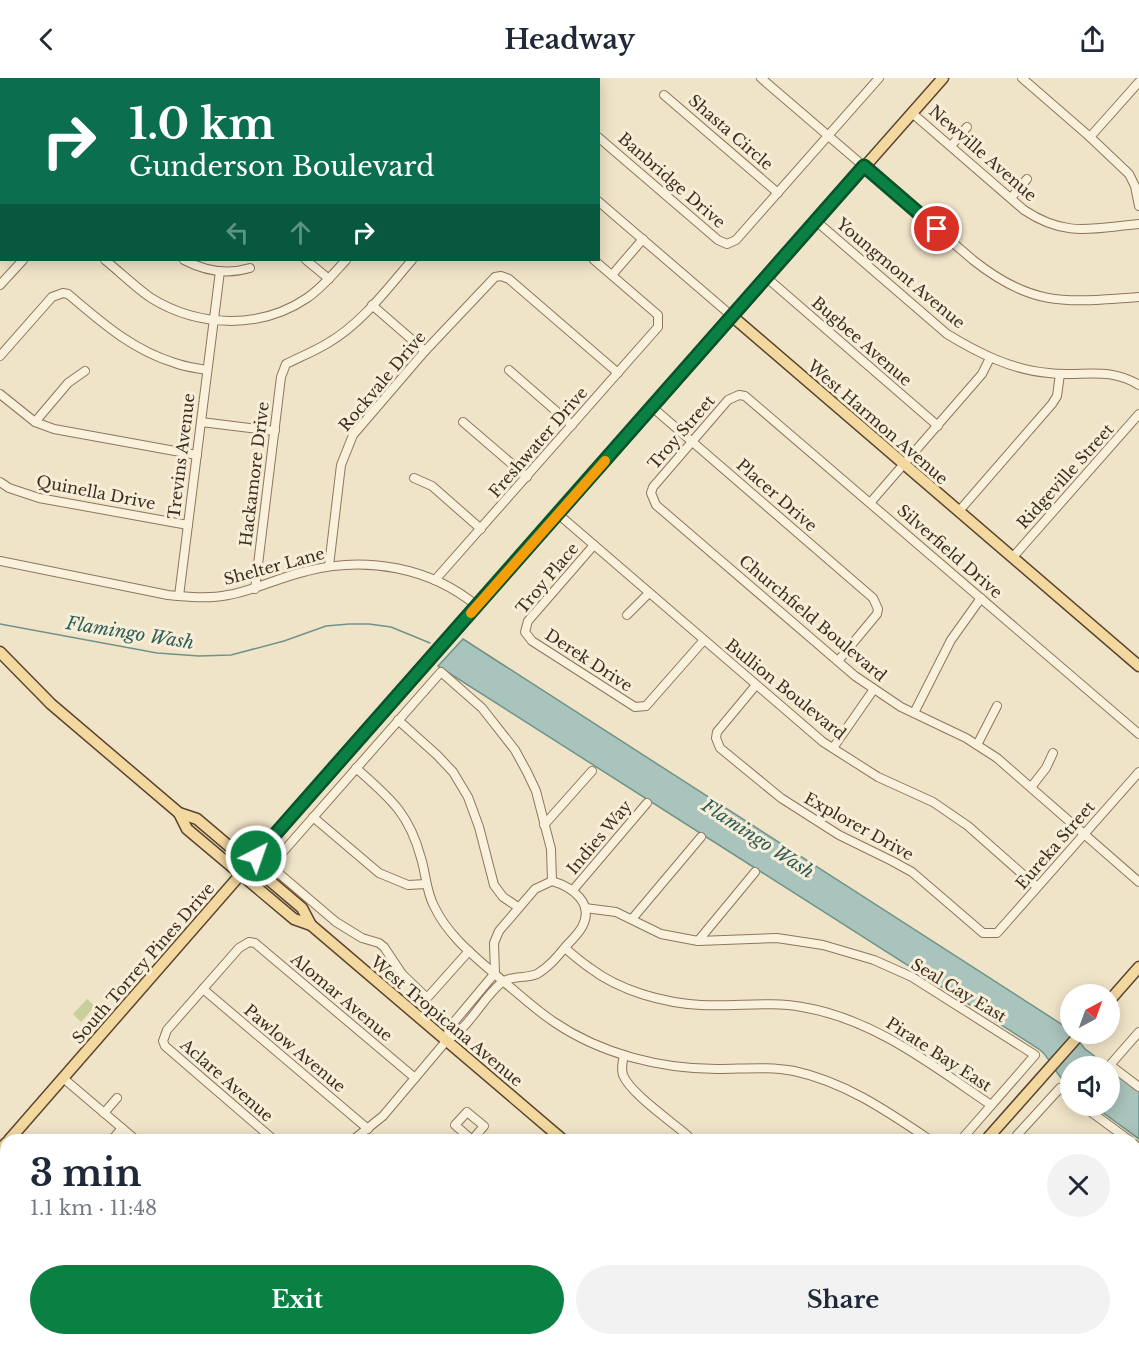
<!DOCTYPE html>
<html lang="en">
<head>
<meta charset="utf-8">
<style>
	body { margin:0; font-family:"Libre Baskerville",serif; background:#f2f2f3; color:#1f2937; height:100vh; display:flex; flex-direction:column; font-size:22px; white-space:nowrap }
	* { box-sizing:border-box; margin:0 }
	p { font-size:20px; color:#747a83 }
	.icon { flex:none; width:33px; height:33px; fill:none; stroke:currentColor; stroke-width:2; stroke-linecap:round; stroke-linejoin:round }
	.map { position:relative; flex:1; overflow:hidden }
	.details { position:absolute; left:0px; top:1056px; width:1140px; height:212px; display:flex; flex-direction:column; background:#fff; border-radius:18px 18px 0 0; box-shadow:0 3px 15px #0003 }
	.details>* { flex:none }
	.top-card { position:absolute; left:0px; top:0px; width:600px; height:183px; box-shadow:0 3px 15px #0003; background:#0b6e4f; color:#fff; overflow:hidden }
	.needle { width:39px; rotate:41deg }
	.buttons { position:absolute; left:1060px; top:906px; display:grid; gap:12px }
	.buttons a { display:grid; place-items:center; width:60px; height:60px; border-radius:50%; background:#fff; box-shadow:0 3px 15px #0003; font-size:30px }
	.pin { position:absolute; display:grid; place-items:center; width:51px; height:51px; color:#fff; margin:-26px; border:3px solid #fff; border-radius:50%; box-shadow:0 2px 6px #0007 }
	.me { position:absolute; width:66px; margin:-33px; rotate:41deg; stroke-linejoin:round; filter:drop-shadow(0 0 4px #0008) }
	.turn { display:flex; align-items:center; gap:21px; height:126px; padding:0 30px; font-size:27px }
	.turn .icon { width:78px; height:78px; stroke-width:2.5 }
	.turn b { display:block; font-size:42px; line-height:51px }
	.lanes { display:flex; align-items:center; height:57px; padding:0 30px; background:#0003; justify-content:center; gap:30px; direction:ltr }
	.lanes .off { opacity:.35 }
	.round { display:grid; place-items:center; flex:none; width:63px; height:63px; border-radius:32px; background:#f2f2f3 }
	.overview { display:flex; align-items:center; justify-content:space-between; height:102px; padding:0 30px }
	h1 { font-size:36px; font-weight:700; line-height:45px }
	.primary-button { display:flex; gap:12px; margin-top:auto; padding:12px 30px }
	.primary-button a { flex:1; height:69px; border-radius:36px; background:#0b8043; color:#fff; font-size:24px; font-weight:700; line-height:69px; text-align:center }
	.primary-button a+a { background:#f2f2f3; color:#1f2937 }
	header { display:flex; justify-content:space-between; align-items:center; height:78px; padding:0 30px; background:#fff; font-size:27px; font-weight:700 }
	.map>svg:first-child { display:block }
	.green { fill:#c9cf9b }
	.sand { fill:#ecd9a5 }
	.water { fill:#a9c4bc; stroke:#6f938a; stroke-width:1.5 }
	.lines { fill:none; stroke-linecap:round; stroke-linejoin:round }
	.stream { stroke:#6f938a; stroke-width:1.5 }
	.minor-casing { stroke:#8d765c; stroke-width:10 }
	.major-casing { stroke:#5b4430; stroke-width:13 }
	.minor { stroke:#faf1dc; stroke-width:8 }
	.major { stroke:#f3d9a0; stroke-width:10 }
	.route-casing { stroke:#07532c; stroke-width:15 }
	.route { stroke:#0b8043; stroke-width:10 }
	.slow { stroke:#f59e0b; stroke-width:10 }
	.labels { text-anchor:middle; stroke-width:6; stroke-linejoin:round; paint-order:stroke }
	.street-label { font-size:16px; fill:#3d2e20; stroke:#f7eed8 }
	.water-label { font-size:18px; font-style:italic; fill:#2f5d5a; stroke:#f7eed8 }
</style>
</head>
<body>
<header><svg class="icon" aria-label="back" viewBox="0 0 24 24"><path d="M15 5l-7 7 7 7"/></svg>Headway<svg class="icon" aria-label="share" viewBox="0 0 24 24"><path d="M12 15V3M7 8l5-5 5 5M5 13v7h14v-7"/></svg></header>
<div class="map">
<svg width="1139" height="1267" viewBox="0 0 1139 1267">
	<rect width="100%" height="100%" fill="#f0e4c8"/>
	<path class="green" d="M87,921L95,928L81,944L73,936Z"/>
	<path class="sand" d="M1004,1262H1056L1052,1267H1000Z"/>
	<g class="water">
		<path d="M463,561L1069,951L1085,971L1108,988H1071V1010C1054,997 1053,982 1039,971L438,588Z"/>
		<path d="M1110,990L1139,1011V1061L1094,1028H1110Z"/>
	</g>
	<g class="lines">
		<path class="stream" d="M0,546L157,575L199,578L231,577L284,563L326,548L349,546H369L391,549L430,565"/>
		<defs>
			<g id="minor">
				<path d="M76,0L78,2"/>
				<path d="M188,0L190,2"/>
				<path d="M415,0L417,2"/>
				<path d="M761,0L973,182C1033,230 1067,224 1139,219"/>
				<path d="M1022,0L1090,59L1129,96L1135,108L1139,128"/>
				<path d="M36,2L37,0"/>
				<path d="M252,2L254,0"/>
				<path d="M438,2L440,0"/>
				<path d="M505,2L506,0"/>
				<path d="M572,2L573,0"/>
				<path d="M664,17L778,115"/>
				<path d="M912,35L1024,132C1066,160 1092,150 1139,146"/>
				<path d="M0,42L2,40"/>
				<path d="M598,59L718,162L727,166L736,162L879,0"/>
				<path d="M1090,59L1139,4"/>
				<path d="M951,68L967,49"/>
				<path d="M0,90L2,91"/>
				<path d="M0,100H2"/>
				<path d="M0,111L2,109"/>
				<path d="M1011,120L1027,101"/>
				<path d="M0,123L2,124"/>
				<path d="M598,123L733,239"/>
				<path d="M816,143L947,256C978,275 1012,292 1049,295C1083,299 1108,288 1139,307"/>
				<path d="M105,182C120,194 135,209 151,220C198,249 260,252 307,220C322,210 334,195 346,182"/>
				<path d="M184,182C205,193 227,197 250,190"/>
				<path d="M306,182L329,201"/>
				<path d="M612,197L643,161"/>
				<path d="M767,200L938,348"/>
				<path d="M0,207L23,182"/>
				<path d="M372,227L425,273"/>
				<path d="M0,278L52,219L63,215L68,216C101,244 132,272 175,285C185,289 197,290 207,292"/>
				<path d="M509,292L572,347"/>
				<path d="M0,316L35,344L54,351L197,377"/>
				<path d="M652,329L873,520L878,531L877,536L838,583"/>
				<path d="M35,344L68,305L85,293"/>
				<path d="M201,344L275,353"/>
				<path d="M463,344L527,399"/>
				<path d="M414,400L432,408L481,451"/>
				<path d="M0,404L9,410L39,420L188,447"/>
				<path d="M870,425L982,296L990,280"/>
				<path d="M959,433L1052,326L1057,318L1060,296"/>
				<path d="M558,436L823,664L878,699L933,724L968,748L1037,809"/>
				<path d="M594,467L528,543L525,554L532,563L635,629L646,628L704,562"/>
				<path d="M1013,479L1139,336"/>
				<path d="M0,483L168,517C188,519 209,521 228,517C256,512 280,499 307,493C366,478 430,489 477,528"/>
				<path d="M329,488L341,387L353,357L425,273L495,199L501,198L509,201L618,295"/>
				<path d="M435,502L658,249V237L594,182"/>
				<path d="M255,511L281,299L286,286C300,279 315,273 328,265C362,245 387,211 412,182"/>
				<path d="M179,518L220,193"/>
				<path d="M627,537L649,515"/>
				<path d="M756,607L717,654L716,660L720,670L781,720L839,757L892,783L912,794L983,855H997L1139,694"/>
				<path d="M914,635L951,562L981,520"/>
				<path d="M398,642L437,677L453,694L468,719L479,749L494,807L503,819L518,829"/>
				<path d="M1139,656L745,318L739,317L728,322L653,409L651,415L656,427L855,598L901,629L966,660L997,680L1139,804"/>
				<path d="M977,667L997,628"/>
				<path d="M833,670L874,611"/>
				<path d="M356,690C390,720 409,735 421,780C426,796 426,813 434,828C449,860 478,881 504,904C520,917 536,932 554,944C601,976 661,991 717,991C743,991 768,988 794,993C845,1004 887,1033 930,1062"/>
				<path d="M1032,708L1046,690L1053,675"/>
				<path d="M313,739L379,795L408,807L426,806"/>
				<path d="M544,747L592,693"/>
				<path d="M573,812L647,725"/>
				<path d="M585,830L616,834L661,856L698,863L777,860L823,867L874,882L912,899L1035,977L961,1062"/>
				<path d="M632,841L701,759"/>
				<path d="M698,863L755,794"/>
				<path d="M565,870C573,877 581,884 590,890C620,913 664,925 701,927C735,929 769,923 802,929C874,941 932,987 991,1027"/>
				<path d="M469,873L427,920L402,896L384,869L379,865L362,860L336,844L275,792L274,784L441,594L482,630L515,672L527,694L536,713L551,771L552,803"/>
				<path d="M203,911L368,1051"/>
				<path d="M1139,954L1110,987L1139,1009"/>
				<path d="M624,978C622,985 621,990 623,997C630,1015 672,1044 688,1058"/>
				<path d="M63,1000L136,1062"/>
				<path d="M1083,1028L1129,1062"/>
				<path d="M104,1035L117,1020"/>
				<path d="M112,1062L122,1050"/>
				<path d="M274,1062L165,968L163,963L167,952L239,870L249,864L255,865L415,1000"/>
				<path d="M353,1062L383,1038L447,962C470,949 481,922 501,905C510,897 526,901 537,896C549,889 558,878 567,867C572,862 578,856 582,849C595,825 572,809 552,803L535,811L499,853L494,865L495,895L449,950L447,962"/>
				<path d="M472,1062L484,1048L467,1034L455,1047L472,1062"/>
				<path d="M1024,1062L1017,1057L1060,1010L1071,1018"/>
				<path d="M1134,1066L1139,1070"/>
				<path d="M0,1117L6,1122"/>
				<path d="M1134,1146L1139,1150"/>
				<path d="M0,1210L6,1216"/>
				<path d="M1134,1248L1139,1255"/>
				<path d="M153,1262L158,1267"/>
				<path d="M247,1262L251,1267"/>
				<path d="M332,1262L335,1267"/>
				<path d="M379,1262L382,1267"/>
				<path d="M467,1262L473,1267"/>
				<path d="M570,1262L577,1267"/>
				<path d="M26,1267L31,1262"/>
				<path d="M397,1267L402,1262"/>
				<path d="M510,1267L515,1262"/>
				<path d="M1060,1267L1064,1262"/>
				<path d="M1080,1267L1088,1262"/>
			</g>
			<g id="major">
				<path d="M733,239L1139,588"/>
				<path d="M0,574L51,626L179,735L197,741L302,830L311,847"/>
				<path d="M179,735L187,751L294,841L311,847L563,1062"/>
				<path d="M1110,922L1139,889"/>
				<path d="M9,1062L254,781L943,0"/>
				<path d="M986,1062L1080,956"/>
				<path d="M0,1072L6,1065"/>
				<path d="M787,1262L794,1267"/>
				<path d="M809,1262L816,1267"/>
			</g>
		</defs>
		<use href="#minor" class="minor-casing"/>
		<use href="#major" class="major-casing"/>
		<use href="#minor" class="minor"/>
		<use href="#major" class="major"/>
	</g>
	<g class="lines">
		<defs>
			<path id="route" d="M256,778L864,88L937,151"/>
		</defs>
		<use href="#route" class="route-casing"/>
		<use href="#route" class="route"/>
		<path class="slow" d="M471,535L605,383"/>
	</g>
	<g class="labels">
		<g class="street-label">
			<text transform="translate(731 54) rotate(41)" y="6">Shasta Circle</text>
			<text transform="translate(983 75) rotate(41)" y="6">Newville Avenue</text>
			<text transform="translate(672 102) rotate(41)" y="6">Banbridge Drive</text>
			<text transform="translate(901 195) rotate(40)" y="6">Youngmont Avenue</text>
			<text transform="translate(862 263) rotate(41)" y="6">Bugbee Avenue</text>
			<text transform="translate(382 303) rotate(-50)" y="6">Rockvale Drive</text>
			<text transform="translate(878 344) rotate(41)" y="6">West Harmon Avenue</text>
			<text transform="translate(681 354) rotate(-49)" y="6">Troy Street</text>
			<text transform="translate(538 364) rotate(-49)" y="6">Freshwater Drive</text>
			<text transform="translate(181 378) rotate(-83)" y="6">Trevins Avenue</text>
			<text transform="translate(254 396) rotate(-83)" y="6">Hackamore Drive</text>
			<text transform="translate(1065 398) rotate(-48)" y="6">Ridgeville Street</text>
			<text transform="translate(96 414) rotate(11)" y="6">Quinella Drive</text>
			<text transform="translate(777 417) rotate(41)" y="6">Placer Drive</text>
			<text transform="translate(950 473) rotate(41)" y="6">Silverfield Drive</text>
			<text transform="translate(274 488) rotate(-15)" y="6">Shelter Lane</text>
			<text transform="translate(547 500) rotate(-50)" y="6">Troy Place</text>
			<text transform="translate(813 540) rotate(40)" y="6">Churchfield Boulevard</text>
			<text transform="translate(589 582) rotate(33)" y="6">Derek Drive</text>
			<text transform="translate(786 611) rotate(39)" y="6">Bullion Boulevard</text>
			<text transform="translate(859 748) rotate(29)" y="6">Explorer Drive</text>
			<text transform="translate(599 759) rotate(-50)" y="6">Indies Way</text>
			<text transform="translate(1055 767) rotate(-49)" y="6">Eureka Street</text>
			<text transform="translate(143 885) rotate(-49)" y="6">South Torrey Pines Drive</text>
			<text transform="translate(959 912) rotate(31)" y="6">Seal Cay East</text>
			<text transform="translate(342 919) rotate(40)" y="6">Alomar Avenue</text>
			<text transform="translate(447 943) rotate(40)" y="6">West Tropicana Avenue</text>
			<text transform="translate(295 970) rotate(40)" y="6">Pawlow Avenue</text>
			<text transform="translate(939 976) rotate(33)" y="6">Pirate Bay East</text>
			<text transform="translate(227 1002) rotate(41)" y="6">Aclare Avenue</text>
		</g>
		<g class="water-label">
			<text transform="translate(130 555) rotate(9)" y="6">Flamingo Wash</text>
			<text transform="translate(758 761) rotate(33)" y="6">Flamingo Wash</text>
		</g>
	</g>
</svg>
<div class="buttons">
<a><svg class="needle" viewBox="-14 -14 28 28"><path d="M0-13l5 13h-10z" fill="#e53935"/><path d="M0 13l5-13h-10z" fill="#747a83"/></svg></a>
<a><svg class="icon" aria-label="sound" viewBox="0 0 24 24"><path d="M4 9h4l5-4v14l-5-4H4zM17 9q2 3 0 6"/></svg></a>
</div>
<div class="pin" style="left:937px;top:151px;background:#d93025"><svg class="icon" aria-label="arrive" viewBox="0 0 24 24"><path d="M6 21V4h12l-3 4 3 4H6"/></svg></div>
<svg class="me" style="left:256px;top:778px" viewBox="-20 -20 40 40"><circle r="17" fill="#0b8043" stroke="#fff" stroke-width="3"/><path d="M0-11L8 9 0 5-8 9z" fill="#fff"/></svg>
<div class="top-card">
<div class="turn"><svg class="icon" aria-label="right" viewBox="0 0 24 24"><path d="M7 20v-9h11M14 6l5 5-5 5"/></svg><div><b>1.0 km</b>Gunderson Boulevard</div></div>
<div class="lanes"><svg class="icon off" aria-label="left" viewBox="0 0 24 24"><path d="M17 20v-9H6M10 6l-5 5 5 5"/></svg><svg class="icon off" aria-label="ahead" viewBox="0 0 24 24"><path d="M12 20V5M6 11l6-6 6 6"/></svg><svg class="icon" aria-label="right" viewBox="0 0 24 24"><path d="M7 20v-9h11M14 6l5 5-5 5"/></svg></div>
</div>
<section class="details">
<div class="overview"><div><h1>3 min</h1><p>1.1 km · 11:48</p></div><a class="round"><svg class="icon" aria-label="close" viewBox="0 0 24 24"><path d="M6 6l12 12M18 6L6 18"/></svg></a></div>
<div class="primary-button"><a>Exit</a><a>Share</a></div>
</section>
</div>
</body>
</html>
